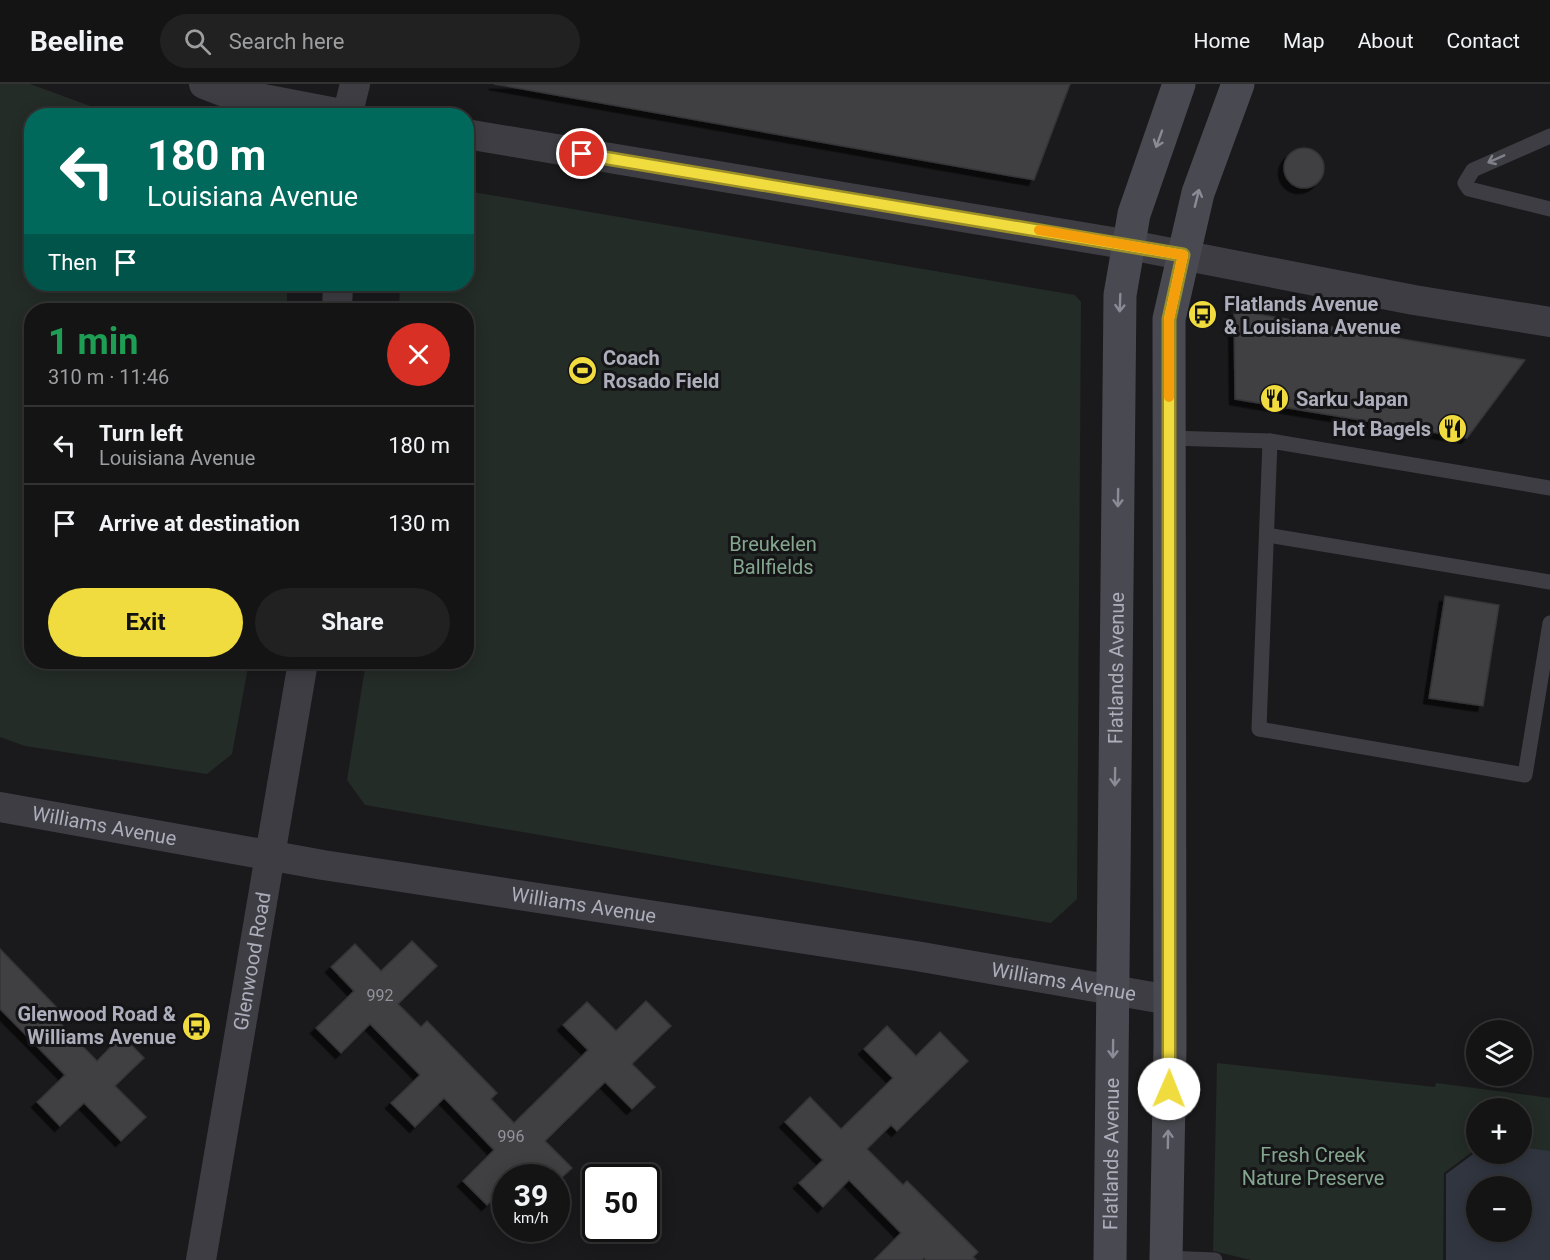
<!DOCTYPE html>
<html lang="en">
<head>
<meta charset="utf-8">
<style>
	body { margin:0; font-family:Roboto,sans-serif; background:#212122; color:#f1f3f6; height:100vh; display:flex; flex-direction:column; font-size:22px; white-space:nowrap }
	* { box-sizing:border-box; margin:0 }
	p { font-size:20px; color:#9d9ea0 }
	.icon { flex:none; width:33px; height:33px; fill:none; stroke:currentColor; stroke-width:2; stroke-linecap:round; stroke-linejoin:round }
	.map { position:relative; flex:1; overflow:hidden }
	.sheet { position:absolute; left:24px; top:219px; width:450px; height:366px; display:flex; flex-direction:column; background:#141415; border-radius:24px; box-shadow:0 3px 15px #0003,0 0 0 2px #333334 }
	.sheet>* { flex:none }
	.guide { position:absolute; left:24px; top:24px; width:450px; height:183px; border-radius:24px; box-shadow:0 3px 15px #0003,0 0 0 2px #333334; background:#00695c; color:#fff; overflow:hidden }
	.controls { position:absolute; left:1466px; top:936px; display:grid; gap:12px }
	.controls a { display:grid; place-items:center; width:66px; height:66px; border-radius:50%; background:#141415; box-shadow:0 3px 15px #0003,0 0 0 2px #333334; font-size:30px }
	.speed { position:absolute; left:492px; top:1080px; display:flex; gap:12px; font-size:30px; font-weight:700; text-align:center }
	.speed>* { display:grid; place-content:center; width:78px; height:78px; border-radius:50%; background:#141415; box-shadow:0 3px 15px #0003,0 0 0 2px #333334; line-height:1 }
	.speed small { font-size:15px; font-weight:400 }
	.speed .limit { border:3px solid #111; border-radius:9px; background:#fff; color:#111 }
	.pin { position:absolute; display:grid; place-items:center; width:51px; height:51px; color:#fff; margin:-26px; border:3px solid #fff; border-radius:50%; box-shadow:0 2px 6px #0007 }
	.me { position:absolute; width:66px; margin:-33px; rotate:1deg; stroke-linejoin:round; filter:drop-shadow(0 0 4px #0008) }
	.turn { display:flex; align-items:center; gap:21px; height:126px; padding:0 24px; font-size:27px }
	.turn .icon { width:78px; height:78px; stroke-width:2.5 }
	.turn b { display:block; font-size:42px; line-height:51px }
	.then { display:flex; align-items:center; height:57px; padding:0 24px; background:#0003; gap:12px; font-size:22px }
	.round { display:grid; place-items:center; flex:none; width:63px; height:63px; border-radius:32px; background:#212122 }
	.headline { display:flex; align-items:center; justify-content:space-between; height:102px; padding:0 24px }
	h1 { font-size:36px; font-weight:700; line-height:45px; color:#1e9e55 }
	.primary-button { display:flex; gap:12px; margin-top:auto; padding:12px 24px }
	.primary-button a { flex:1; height:69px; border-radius:36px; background:#f0dc3e; color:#111; font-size:24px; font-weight:700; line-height:69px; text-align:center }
	.primary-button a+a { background:#212122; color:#f1f3f6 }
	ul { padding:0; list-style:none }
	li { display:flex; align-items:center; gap:18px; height:78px; padding:0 24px; border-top:2px solid #333334 }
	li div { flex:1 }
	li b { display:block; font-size:22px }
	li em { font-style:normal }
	header { display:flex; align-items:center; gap:36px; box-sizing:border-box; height:84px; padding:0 30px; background:#141415; border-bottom:2px solid #333334 }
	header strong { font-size:28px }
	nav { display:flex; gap:33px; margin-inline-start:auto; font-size:21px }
	.search { width:420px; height:54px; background:#212122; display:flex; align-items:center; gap:15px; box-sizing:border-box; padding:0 21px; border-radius:33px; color:#9d9ea0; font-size:22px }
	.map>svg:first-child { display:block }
	.green { fill:#242c27; fill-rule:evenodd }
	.water { fill:#303540; fill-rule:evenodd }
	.pier { fill:#1a1a1c }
	.building { fill:#403f43; stroke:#353438; stroke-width:1.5; filter:url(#shadow) }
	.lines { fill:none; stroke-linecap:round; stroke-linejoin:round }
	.lane { stroke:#3d3d43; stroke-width:15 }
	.street { stroke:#3d3d43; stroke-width:30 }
	.secondary { stroke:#494951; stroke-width:33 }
	.oneway { stroke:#8a8b96 }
	.oneway2 { stroke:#80818b }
	.route-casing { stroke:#9c8f28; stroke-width:15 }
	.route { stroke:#f0dc3e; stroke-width:10 }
	.slow { stroke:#f59e0b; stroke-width:10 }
	.labels { text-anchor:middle; stroke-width:6; stroke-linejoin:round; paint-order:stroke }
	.number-label { font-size:16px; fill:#92929d }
	.poi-label { font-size:20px; font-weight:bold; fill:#adaebb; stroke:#151517; text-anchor:start }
	.park-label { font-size:20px; fill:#84a68e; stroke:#151517 }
	.street-label { font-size:20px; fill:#adaebb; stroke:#151517 }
</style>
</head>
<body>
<header>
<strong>Beeline</strong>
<div class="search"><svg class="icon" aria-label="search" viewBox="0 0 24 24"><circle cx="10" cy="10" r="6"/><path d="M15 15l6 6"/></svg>Search here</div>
<nav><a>Home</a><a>Map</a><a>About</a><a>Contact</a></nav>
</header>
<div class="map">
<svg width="1550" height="1176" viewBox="0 0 1550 1176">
	<defs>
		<filter id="shadow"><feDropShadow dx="-5.5" dy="5.5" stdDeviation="0" flood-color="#0009"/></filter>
	</defs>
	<rect width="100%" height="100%" fill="#1a1a1c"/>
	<g class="green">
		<path d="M0,0H30L115,31L32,32V200H287V226H32V578H249L232,670L207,690L25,662L0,653Z"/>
		<path d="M467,107L1075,211L1081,218L1077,815L1051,839L365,721L347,696L366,578H466V226H399L400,200H466Z"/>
		<path d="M1217,979L1435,1003L1436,999L1550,1014V1085L1474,1087L1458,1176H1251L1213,1167ZM1476,1024H1521V1070H1476Z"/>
	</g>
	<path class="water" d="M1521,1063L1550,1067V1176H1446V1090L1475,1068L1521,1070ZM1476,1102H1521V1148H1476Z"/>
	<path class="pier" d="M1476,1065V1068L1446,1090V1176H1443L1444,1089Z"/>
	<g class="building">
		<path d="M494,0H1070L1034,96Z"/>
		<circle cx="1304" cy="84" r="20"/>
		<path d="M1234,226L1525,276L1467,354L1235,315Z"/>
		<path d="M1445,512L1499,521L1483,622L1429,614Z"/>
		<path d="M412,857L437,882L398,920L421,943L427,937L497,1009L491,1015L514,1039L588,966L563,941L587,918L616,947L646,917L671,942L632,980L655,1003L632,1025L605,998L545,1057L572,1084L556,1099V1094H536L525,1083L515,1094H506V1103L487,1121L463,1097L494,1066L444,1014L415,1043L391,1019L420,991L370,940L341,969L316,944L354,907L331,883L355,860L381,887Z"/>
		<path d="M0,865L66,933L60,939L97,977L122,951L144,974L115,1002L146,1033L121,1057L84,1019L60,1042L37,1018L65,991L0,925Z"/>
		<path d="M887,942L916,972L940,948L968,977L897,1047L891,1041L867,1065L903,1101L907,1097L978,1168L973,1173L976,1176H926L924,1174L922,1176H874L901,1149L849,1096L823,1123L799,1099L823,1076L785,1038L810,1013L841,1045L893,994L864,965Z"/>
	</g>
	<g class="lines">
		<g class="lane">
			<path d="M1550,52L1473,86L1465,99L1469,105L1550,125"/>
			<path d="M1169,354L1270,357"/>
			<path d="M1550,404L1270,357L1259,645L1525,691L1550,539"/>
			<path d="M1267,451L1550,498"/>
			<path d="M1166,1174L1215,1176"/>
		</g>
		<g class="street">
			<path d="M204,0L222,7L352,32"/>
			<path d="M347,32L355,0"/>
			<path d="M466,50L1130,161L1414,216L1550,238"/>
			<path d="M337,226L338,200"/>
			<path id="s1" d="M0,723L323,781L916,872L1170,916"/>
			<path id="s2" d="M201,1176L303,578"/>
		</g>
		<g class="secondary">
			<path id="s3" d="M1110,1176L1120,211L1134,130L1179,0"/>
			<path d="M1166,1176L1170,962L1169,235L1198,109L1238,0"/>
		</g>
	</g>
	<defs><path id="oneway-shaft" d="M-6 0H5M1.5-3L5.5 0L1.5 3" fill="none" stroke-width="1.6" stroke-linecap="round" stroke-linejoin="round" transform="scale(1.5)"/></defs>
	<g class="oneway">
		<use href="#oneway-shaft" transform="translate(1159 55) rotate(110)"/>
		<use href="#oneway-shaft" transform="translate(1197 114) rotate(-76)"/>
		<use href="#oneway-shaft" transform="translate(1120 219) rotate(92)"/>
		<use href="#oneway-shaft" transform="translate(1118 414) rotate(91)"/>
		<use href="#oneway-shaft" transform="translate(1115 693) rotate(91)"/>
		<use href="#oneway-shaft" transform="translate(1113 965) rotate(91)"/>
		<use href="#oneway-shaft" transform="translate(1168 1055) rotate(-89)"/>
	</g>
	<use class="oneway2" href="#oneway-shaft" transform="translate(1496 75) rotate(156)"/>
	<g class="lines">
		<defs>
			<path id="route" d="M582,70L1183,171L1169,235V1005"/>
		</defs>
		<use href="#route" class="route-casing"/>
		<use href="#route" class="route"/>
		<path class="slow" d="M1039,146L1183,171L1169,235V313"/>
	</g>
	<defs>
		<symbol id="bus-disc" viewBox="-11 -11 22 22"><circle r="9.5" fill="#f0dc3e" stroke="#151517"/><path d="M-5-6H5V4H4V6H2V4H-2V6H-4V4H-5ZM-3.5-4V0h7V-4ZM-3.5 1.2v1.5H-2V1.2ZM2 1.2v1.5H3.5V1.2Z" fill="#111"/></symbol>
		<symbol id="stadium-disc" viewBox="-11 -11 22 22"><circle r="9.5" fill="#f0dc3e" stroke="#151517"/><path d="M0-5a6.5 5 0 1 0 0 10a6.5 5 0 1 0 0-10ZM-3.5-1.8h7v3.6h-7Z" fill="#111"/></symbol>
		<symbol id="restaurant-disc" viewBox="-11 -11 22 22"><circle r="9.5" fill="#f0dc3e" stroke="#151517"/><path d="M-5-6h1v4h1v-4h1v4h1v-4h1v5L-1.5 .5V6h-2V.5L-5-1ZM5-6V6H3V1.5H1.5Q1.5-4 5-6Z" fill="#111"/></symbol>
	</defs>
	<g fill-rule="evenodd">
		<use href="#bus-disc" x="1186" y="214" width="33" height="33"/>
		<use href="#stadium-disc" x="566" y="270" width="33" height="33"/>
		<use href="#restaurant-disc" x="1258" y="298" width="33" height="33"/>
		<use href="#restaurant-disc" x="1436" y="328" width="33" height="33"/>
		<use href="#bus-disc" x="180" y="926" width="33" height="33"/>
	</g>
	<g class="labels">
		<g class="number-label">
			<text x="380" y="917">992</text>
			<text x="511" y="1058">996</text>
		</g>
		<g class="poi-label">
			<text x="1224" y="227">Flatlands Avenue<tspan x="1224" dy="23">&amp; Louisiana Avenue</tspan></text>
			<text x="603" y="281">Coach<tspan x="603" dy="23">Rosado Field</tspan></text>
			<text x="1296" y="322">Sarku Japan</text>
			<text x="1431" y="352" text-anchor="end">Hot Bagels</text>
			<text x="176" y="937" text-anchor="end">Glenwood Road &amp;<tspan x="176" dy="23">Williams Avenue</tspan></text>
		</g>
		<g class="park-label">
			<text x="773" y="467">Breukelen<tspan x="773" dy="23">Ballfields</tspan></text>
			<text x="1313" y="1078">Fresh Creek<tspan x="1313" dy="23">Nature Preserve</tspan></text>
		</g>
		<g class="street-label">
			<text dy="7" stroke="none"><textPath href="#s3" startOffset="592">Flatlands Avenue</textPath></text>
			<text dy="7" stroke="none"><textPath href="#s1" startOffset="106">Williams Avenue</textPath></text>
			<text dy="7" stroke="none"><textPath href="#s1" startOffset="592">Williams Avenue</textPath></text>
			<text dy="7" stroke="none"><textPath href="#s2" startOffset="303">Glenwood Road</textPath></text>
			<text dy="7" stroke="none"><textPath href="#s1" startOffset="1078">Williams Avenue</textPath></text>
			<text dy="7" stroke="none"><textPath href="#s3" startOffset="106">Flatlands Avenue</textPath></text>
		</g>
	</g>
</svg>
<div class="controls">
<a><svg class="icon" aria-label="layers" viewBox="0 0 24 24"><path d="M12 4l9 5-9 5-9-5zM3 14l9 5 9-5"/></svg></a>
<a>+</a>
<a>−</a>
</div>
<div class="speed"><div>39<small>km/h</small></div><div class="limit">50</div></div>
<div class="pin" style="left:582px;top:70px;background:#d93025"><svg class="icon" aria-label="arrive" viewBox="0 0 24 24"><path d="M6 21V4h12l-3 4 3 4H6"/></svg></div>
<svg class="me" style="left:1169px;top:1005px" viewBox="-20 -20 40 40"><circle r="19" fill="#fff"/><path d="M0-13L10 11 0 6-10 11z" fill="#f0dc3e"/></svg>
<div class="guide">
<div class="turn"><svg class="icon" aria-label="left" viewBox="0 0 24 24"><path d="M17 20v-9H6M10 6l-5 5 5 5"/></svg><div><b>180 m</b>Louisiana Avenue</div></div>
<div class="then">Then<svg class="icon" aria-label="arrive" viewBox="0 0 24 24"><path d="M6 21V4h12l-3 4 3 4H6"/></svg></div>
</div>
<section class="sheet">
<div class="headline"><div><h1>1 min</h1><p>310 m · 11:46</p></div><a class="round" style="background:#d93025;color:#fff"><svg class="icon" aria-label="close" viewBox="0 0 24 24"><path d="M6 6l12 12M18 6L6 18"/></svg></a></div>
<ul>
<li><svg class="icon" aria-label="left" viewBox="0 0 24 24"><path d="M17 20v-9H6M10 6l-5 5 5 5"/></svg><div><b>Turn left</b><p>Louisiana Avenue</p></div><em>180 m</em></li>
<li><svg class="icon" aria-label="arrive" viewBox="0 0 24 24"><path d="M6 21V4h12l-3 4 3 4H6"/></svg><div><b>Arrive at destination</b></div><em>130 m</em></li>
</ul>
<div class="primary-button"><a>Exit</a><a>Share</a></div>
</section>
</div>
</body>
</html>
